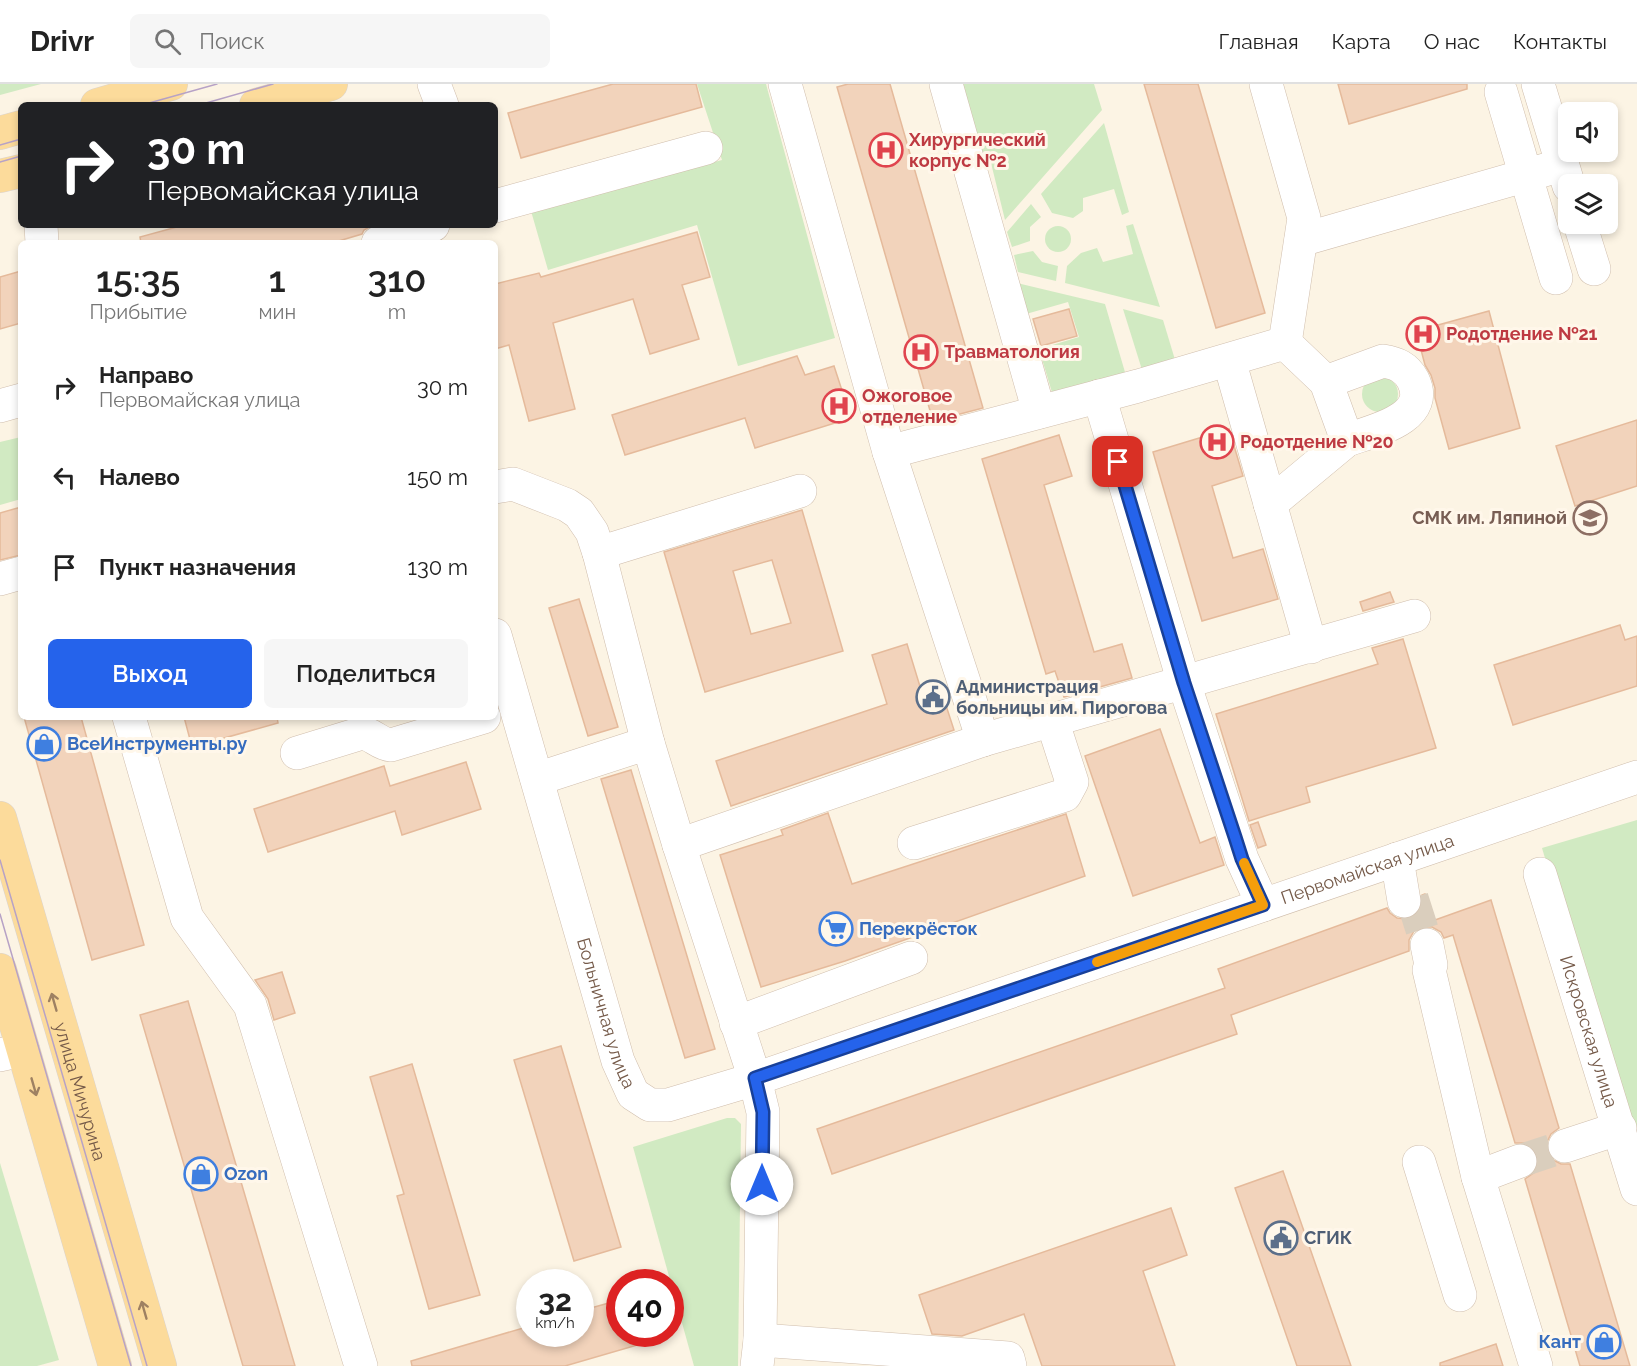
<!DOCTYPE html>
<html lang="ru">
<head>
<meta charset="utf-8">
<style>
	body { margin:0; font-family:Raleway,sans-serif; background:#f6f6f6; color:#222; height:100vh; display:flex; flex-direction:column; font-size:22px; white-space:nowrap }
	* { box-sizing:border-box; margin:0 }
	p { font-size:20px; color:#767676 }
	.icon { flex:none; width:33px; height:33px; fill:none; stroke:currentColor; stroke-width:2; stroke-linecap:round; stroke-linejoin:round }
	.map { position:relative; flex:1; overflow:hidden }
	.panel { position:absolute; left:18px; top:156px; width:480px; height:480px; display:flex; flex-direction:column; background:#fff; border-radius:9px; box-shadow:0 3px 9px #0003 }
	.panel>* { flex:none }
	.guide { position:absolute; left:18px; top:18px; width:480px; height:126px; border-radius:9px; box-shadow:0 3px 9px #0003; background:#202124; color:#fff; overflow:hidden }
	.tools { position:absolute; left:1558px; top:18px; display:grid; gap:12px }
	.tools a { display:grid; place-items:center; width:60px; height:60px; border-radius:9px; background:#fff; box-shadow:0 3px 9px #0003; font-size:30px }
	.speed { position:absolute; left:516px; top:1185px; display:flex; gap:12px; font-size:30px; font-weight:700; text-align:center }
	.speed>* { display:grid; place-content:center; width:78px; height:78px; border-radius:50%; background:#fff; box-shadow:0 3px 9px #0003; line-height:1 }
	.speed small { font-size:15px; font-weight:400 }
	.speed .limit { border:9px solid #d22; background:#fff; color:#111 }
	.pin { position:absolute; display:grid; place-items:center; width:51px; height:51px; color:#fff; margin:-26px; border-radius:12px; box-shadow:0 3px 9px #0006 }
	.me { position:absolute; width:66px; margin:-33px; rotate:0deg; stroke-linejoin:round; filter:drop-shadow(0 0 4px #0008) }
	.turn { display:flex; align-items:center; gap:21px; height:126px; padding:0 30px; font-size:27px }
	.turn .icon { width:78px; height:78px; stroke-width:2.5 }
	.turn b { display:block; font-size:42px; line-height:51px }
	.eta { display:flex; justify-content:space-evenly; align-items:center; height:102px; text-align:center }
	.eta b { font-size:36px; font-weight:600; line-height:42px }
	.cta { display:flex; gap:12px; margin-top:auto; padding:12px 30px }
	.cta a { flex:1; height:69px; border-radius:9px; background:#2563eb; color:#fff; font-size:24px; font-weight:600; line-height:69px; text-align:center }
	.cta a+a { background:#f6f6f6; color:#222 }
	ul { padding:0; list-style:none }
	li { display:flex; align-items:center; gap:18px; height:90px; padding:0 30px }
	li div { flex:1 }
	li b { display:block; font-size:22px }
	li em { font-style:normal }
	header { display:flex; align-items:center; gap:36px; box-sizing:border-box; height:84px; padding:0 30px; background:#fff; border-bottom:2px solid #e0e0e0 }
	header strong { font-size:28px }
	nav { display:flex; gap:33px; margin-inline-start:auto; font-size:21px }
	.search { width:420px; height:54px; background:#f6f6f6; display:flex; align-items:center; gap:15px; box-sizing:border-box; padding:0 21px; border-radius:9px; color:#767676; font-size:22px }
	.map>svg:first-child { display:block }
	.green { fill:#d1eac2 }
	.building { fill:#f2d3bb; stroke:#e5ba9b; stroke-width:1.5; fill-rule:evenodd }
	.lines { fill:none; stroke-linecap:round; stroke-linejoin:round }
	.minor-tunnel { stroke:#dacebd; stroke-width:33; stroke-dasharray:33 16; stroke-linecap:butt }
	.minor-casing { stroke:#d0bead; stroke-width:34 }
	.major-casing { stroke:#dbd4d0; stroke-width:34 }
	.minor { stroke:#fff; stroke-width:33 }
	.major { stroke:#fcdb9b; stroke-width:33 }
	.tram { stroke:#b7a2c6; stroke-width:1.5 }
	.oneway { stroke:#9e8162 }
	.route-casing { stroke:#184099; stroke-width:15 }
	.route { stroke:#2563eb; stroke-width:10 }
	.slow { stroke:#f59e0b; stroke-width:10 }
	.labels { text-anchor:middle; stroke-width:6; stroke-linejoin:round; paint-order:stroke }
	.health-label { font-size:18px; font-weight:bold; fill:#be3a42; stroke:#fff7ea; text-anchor:start }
	.education-label { font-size:18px; font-weight:bold; fill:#785e54; stroke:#fff7ea; text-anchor:end }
	.service-label { font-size:18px; font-weight:bold; fill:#4e5e75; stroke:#fff7ea; text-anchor:start }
	.shop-label { font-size:18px; font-weight:bold; fill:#366cbe; stroke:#fff7ea; text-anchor:start }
	.street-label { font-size:18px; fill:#755a49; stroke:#fff7ea }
</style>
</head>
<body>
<header>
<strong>Drivr</strong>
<div class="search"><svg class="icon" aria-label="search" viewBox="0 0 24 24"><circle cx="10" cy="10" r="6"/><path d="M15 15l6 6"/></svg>Поиск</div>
<nav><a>Главная</a><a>Карта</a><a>О нас</a><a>Контакты</a></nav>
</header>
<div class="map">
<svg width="1637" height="1282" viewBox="0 0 1637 1282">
	<rect width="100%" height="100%" fill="#fcf4e4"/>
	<g class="green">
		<path d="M0,0H41L0,11Z"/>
		<path d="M697,0H766L835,254L738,282L697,141L548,186L531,127L722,76Z"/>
		<path d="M955,0H1094L1102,26L1005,136L991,79L977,74Z"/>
		<path d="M1104,39L1129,128L1122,131L1114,105L1083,114V127L1073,134L1052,129L1041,110Z"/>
		<path d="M1031,120L1041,133L1030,143V157L1012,163L1007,148Z"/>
		<path d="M1133,140L1160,223L1065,199L1067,182L1081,169L1097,164L1103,178L1133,170L1126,142Z"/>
		<circle cx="1058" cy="155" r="13"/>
		<path d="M1033,167L1042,178L1058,182L1056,197L1018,188L1014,171Z"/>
		<path d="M1017,199L1105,220L1127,295L1054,315L1039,265L1079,253L1068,218L1026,230Z"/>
		<path d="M1123,225L1163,236L1176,279L1143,289Z"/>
		<circle cx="1380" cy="310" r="18"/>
		<path d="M21,353V415L0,421V358Z"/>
		<path d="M1637,736V1087L1542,764Z"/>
		<path d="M727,1034H735L741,1040L738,1282H694L633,1063Z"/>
		<path d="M0,1079L59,1276L37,1282H0Z"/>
	</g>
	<g class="building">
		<path d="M613,0H696L702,23L521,74L508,29Z"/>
		<path d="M848,0H890L983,324L933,337L837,3Z"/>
		<path d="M1144,0H1198L1265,229L1216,244Z"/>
		<path d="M1338,0H1467V5L1349,40Z"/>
		<path d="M184,141H373L364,146L362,150L332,159H141L140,153Z"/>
		<path d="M697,148L710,193L682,201L699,255L650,270L633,215L553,239L575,325L529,337L509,261L495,265V200L539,189L541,193Z"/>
		<path d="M21,187V239L0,245V193Z"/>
		<path d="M1069,225L1077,252L1041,262L1033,235Z"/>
		<path d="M1489,227L1520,344L1449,365L1435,314V304L1431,291L1425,281L1416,247Z"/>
		<path d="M797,272L805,291L834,282L851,334L755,364L745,334L625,371L612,331Z"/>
		<path d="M1637,336V402L1575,422L1556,362Z"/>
		<path d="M1229,345L1243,392L1212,402L1233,474L1263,465L1278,515L1202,537L1153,368Z"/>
		<path d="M1059,351L1072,392L1044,401L1094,568L1122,560L1132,594L1064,613L1055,587L1046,590L982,375Z"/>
		<path d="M21,423V471L0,476V429Z"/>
		<path d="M802,426L843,567L705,608L664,468ZM772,476L791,539L751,550L733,487Z"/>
		<path d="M1390,508L1394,518L1363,527L1360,518Z"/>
		<path d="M579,515L618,643L588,652L549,524Z"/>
		<path d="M1620,541L1625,556L1637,552V602L1513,641L1494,581Z"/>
		<path d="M1403,555L1436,664L1306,703L1310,718L1249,737L1216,630L1378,580L1372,564Z"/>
		<path d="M907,560L922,609L940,603L954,646L731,722L716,677L887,620L872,571Z"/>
		<path d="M24,633H81L144,861L92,876Z"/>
		<path d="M184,633H277L278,639L192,663Z"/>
		<path d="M1160,645L1200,759L1215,753L1224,781L1133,812L1085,672Z"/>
		<path d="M466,678L481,725L402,751L395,727L268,768L254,725L384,682L390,702Z"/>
		<path d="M631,686L715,965L685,974L601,695Z"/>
		<path d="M828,729L852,800L1066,730L1085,792L845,877L761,903L720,771L783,751L781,746Z"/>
		<path d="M1258,738L1266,761L1258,764L1250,741Z"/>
		<path d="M1425,810L1435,836L1491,816L1559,1044L1551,1050L1547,1058V1067L1553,1076L1561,1080H1570L1630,1282H1580L1525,1095L1535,1088L1539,1079L1538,1071L1531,1062L1524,1059H1515L1453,851L1444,854L1441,848L1432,843H1423L1414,847L1409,856V867L1231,931L1237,950L832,1090L817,1045L1225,904L1218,885L1387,824L1390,829L1397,834L1408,835L1416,831L1421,824L1422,811Z"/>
		<path d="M282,888L295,929L274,936L268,915L255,896Z"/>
		<path d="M188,917L295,1282H243L140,931Z"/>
		<path d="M561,962L621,1163L574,1177L514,976Z"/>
		<path d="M412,980L480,1211L429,1225L397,1112L404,1110L370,993Z"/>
		<path d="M1283,1087L1351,1282H1297L1235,1104Z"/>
		<path d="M1171,1124L1187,1171L1143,1187L1175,1282H1042L1024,1230L962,1252L932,1250L919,1211Z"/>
		<path d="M616,1217L620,1228V1250H657L658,1255L565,1282H412L411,1277L530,1242V1250H580V1227Z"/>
		<path d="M1496,1260L1503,1282H1440V1279Z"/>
	</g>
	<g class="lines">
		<g class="minor-tunnel">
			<path d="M1412,814L1427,861"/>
			<path d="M1520,1077L1565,1062"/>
		</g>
		<defs>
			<g id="minor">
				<path d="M434,0L442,21"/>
				<path d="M785,0L889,368L983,656"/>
				<path d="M946,0L1039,328"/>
				<path d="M1266,0L1304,134L1285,259"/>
				<path d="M1538,0L1569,102"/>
				<path d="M1501,8L1556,194"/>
				<path d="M495,122L706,64"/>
				<path d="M1580,140L1594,185"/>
				<path d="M41,141L42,159"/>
				<path d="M1301,156L1562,81"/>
				<path d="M378,159L433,141"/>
				<path d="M1285,259L1326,298L1347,356C1372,347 1432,335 1413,296C1406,283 1396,279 1383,277L1326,298"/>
				<path d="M1229,276L1311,563"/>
				<path d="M1099,312L1184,599L1242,775L1263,821"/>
				<path d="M0,322L21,316"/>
				<path d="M889,368L1138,302L1285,259"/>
				<path d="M495,403L513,400L567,421L579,429L592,448L599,469L648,659L679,761L755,995L763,1028L760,1256L757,1282"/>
				<path d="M1270,420L1347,356"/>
				<path d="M599,469L800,407"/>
				<path d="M0,495L21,489"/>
				<path id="s1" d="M495,551L618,977L633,1010L650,1021H668L755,995L1637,693"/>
				<path d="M129,633L187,834L250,921L361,1282"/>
				<path d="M297,669L362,649C373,650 379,660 391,661L484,633"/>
				<path d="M537,695L648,659"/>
				<path d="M914,759L1065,711L1072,698L1052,636"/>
				<path d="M679,761L983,656L1414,532"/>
				<path d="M1397,775L1404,817"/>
				<path id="s2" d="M1540,790L1637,1105"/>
				<path d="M1427,861L1431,881L1429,886L1478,1093L1536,1282"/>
				<path d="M736,939L911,874"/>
				<path d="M0,971L23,966"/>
				<path d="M1565,1062L1620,1044"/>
				<path d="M1419,1078L1460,1211"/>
				<path d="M1478,1093L1520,1077"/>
				<path d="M760,1256L1008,1274L1010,1282"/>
			</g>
			<g id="major">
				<path d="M97,21L171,0"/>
				<path d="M256,21L331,0"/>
				<path d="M0,49L21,43"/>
				<path d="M0,92L21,87"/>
				<path id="s3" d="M0,734L160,1282"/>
				<path d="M0,886L115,1282"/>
			</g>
		</defs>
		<use href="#minor" class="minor-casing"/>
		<use href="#major" class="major-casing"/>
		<use href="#minor" class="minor"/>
		<use href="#major" class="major"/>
		<g class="tram">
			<path d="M142,21L217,0"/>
			<path d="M199,21L273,0"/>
			<path d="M0,61L21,55"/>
			<path d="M0,78L21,72"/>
			<path d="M0,776L147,1282"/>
			<path d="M0,830L131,1282"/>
		</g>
	</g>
	<defs><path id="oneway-shaft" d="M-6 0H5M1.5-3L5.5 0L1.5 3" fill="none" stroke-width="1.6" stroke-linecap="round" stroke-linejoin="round" transform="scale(1.5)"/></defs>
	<g class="oneway">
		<use href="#oneway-shaft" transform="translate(54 918) rotate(-106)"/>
		<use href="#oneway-shaft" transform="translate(34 1003) rotate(74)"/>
		<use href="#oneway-shaft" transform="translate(144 1226) rotate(-106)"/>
	</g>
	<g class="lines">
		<defs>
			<path id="route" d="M762,1100L763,1028L755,994L1263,821L1242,775L1235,753L1184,599L1118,378"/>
		</defs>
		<use href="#route" class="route-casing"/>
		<use href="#route" class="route"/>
		<path class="slow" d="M1097,878L1263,821L1244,779"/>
	</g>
	<defs>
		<symbol id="hospital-ring" viewBox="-11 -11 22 22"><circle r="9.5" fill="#fff7ea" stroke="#e0444e" stroke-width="1.5"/><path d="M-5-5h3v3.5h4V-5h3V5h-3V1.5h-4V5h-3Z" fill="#e0444e"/></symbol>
		<symbol id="university-ring" viewBox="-11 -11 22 22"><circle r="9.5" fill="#fff7ea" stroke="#8d6e63" stroke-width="1.5"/><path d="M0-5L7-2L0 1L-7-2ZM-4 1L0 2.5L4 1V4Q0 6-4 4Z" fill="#8d6e63"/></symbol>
		<symbol id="civic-ring" viewBox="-11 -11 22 22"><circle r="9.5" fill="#fff7ea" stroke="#5c6f8a" stroke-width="1.5"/><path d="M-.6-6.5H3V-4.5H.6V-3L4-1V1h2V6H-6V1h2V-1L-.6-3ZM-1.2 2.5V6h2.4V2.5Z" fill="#5c6f8a"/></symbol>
		<symbol id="shop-ring" viewBox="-11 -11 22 22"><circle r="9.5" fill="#fff7ea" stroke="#3f7fe0" stroke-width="1.5"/><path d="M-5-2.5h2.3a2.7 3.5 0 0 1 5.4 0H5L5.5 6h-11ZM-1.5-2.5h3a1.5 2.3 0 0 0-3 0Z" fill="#3f7fe0"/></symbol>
		<symbol id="supermarket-ring" viewBox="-11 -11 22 22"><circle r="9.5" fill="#fff7ea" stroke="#3f7fe0" stroke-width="1.5"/><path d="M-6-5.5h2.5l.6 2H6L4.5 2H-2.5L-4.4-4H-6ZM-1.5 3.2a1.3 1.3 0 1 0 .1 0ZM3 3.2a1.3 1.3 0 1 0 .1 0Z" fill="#3f7fe0"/></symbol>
	</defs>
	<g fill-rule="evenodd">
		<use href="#hospital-ring" x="867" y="47" width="38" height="38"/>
		<use href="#hospital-ring" x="1404" y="231" width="38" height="38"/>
		<use href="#hospital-ring" x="902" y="249" width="38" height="38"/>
		<use href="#hospital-ring" x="820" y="303" width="38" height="38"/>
		<use href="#hospital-ring" x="1198" y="339" width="38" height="38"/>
		<use href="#university-ring" x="1571" y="415" width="38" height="38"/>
		<use href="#civic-ring" x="914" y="594" width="38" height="38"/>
		<use href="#shop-ring" x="25" y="641" width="38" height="38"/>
		<use href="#supermarket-ring" x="817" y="826" width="38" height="38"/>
		<use href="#shop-ring" x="182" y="1071" width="38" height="38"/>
		<use href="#civic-ring" x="1262" y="1135" width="38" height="38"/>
		<use href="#shop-ring" x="1585" y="1239" width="38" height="38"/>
	</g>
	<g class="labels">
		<g class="health-label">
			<text x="909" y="62">Хирургический<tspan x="909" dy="21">корпус №2</tspan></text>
			<text x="1446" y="256">Родотдение №21</text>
			<text x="944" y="274">Травматология</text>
			<text x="862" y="318">Ожоговое<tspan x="862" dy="21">отделение</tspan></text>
			<text x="1240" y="364">Родотдение №20</text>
		</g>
		<g class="education-label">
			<text x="1567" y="440">СМК им. Ляпиной</text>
		</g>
		<g class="service-label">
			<text x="956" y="609">Администрация<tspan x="956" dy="21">больницы им. Пирогова</tspan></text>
			<text x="1304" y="1160">СГИК</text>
		</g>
		<g class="shop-label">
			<text x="67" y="666">ВсеИнструменты.ру</text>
			<text x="859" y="851">Перекрёсток</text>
			<text x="224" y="1096">Ozon</text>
			<text x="1581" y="1264" text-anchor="end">Кант</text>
		</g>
		<g class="street-label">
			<text dy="6" stroke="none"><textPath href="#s1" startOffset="1256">Первомайская улица</textPath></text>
			<text dy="6" stroke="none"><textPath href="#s1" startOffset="394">Больничная улица</textPath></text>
			<text dy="6" stroke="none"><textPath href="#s2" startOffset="165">Искровская улица</textPath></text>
			<text dy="6" stroke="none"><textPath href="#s3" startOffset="285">улица Мичурина</textPath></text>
		</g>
	</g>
</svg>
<div class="tools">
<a><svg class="icon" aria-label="sound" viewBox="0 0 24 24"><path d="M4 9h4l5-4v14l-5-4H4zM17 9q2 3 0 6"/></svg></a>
<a><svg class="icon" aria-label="layers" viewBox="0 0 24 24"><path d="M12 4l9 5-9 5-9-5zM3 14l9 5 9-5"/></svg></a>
</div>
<div class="speed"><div>32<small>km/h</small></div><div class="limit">40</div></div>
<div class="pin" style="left:1118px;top:378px;background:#d93025"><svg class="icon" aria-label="arrive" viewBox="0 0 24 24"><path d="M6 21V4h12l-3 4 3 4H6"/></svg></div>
<svg class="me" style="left:762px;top:1100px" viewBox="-20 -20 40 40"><circle r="19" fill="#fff"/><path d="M0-13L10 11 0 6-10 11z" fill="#2563eb"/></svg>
<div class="guide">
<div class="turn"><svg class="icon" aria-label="right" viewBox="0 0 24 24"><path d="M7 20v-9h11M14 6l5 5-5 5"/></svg><div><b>30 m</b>Первомайская улица</div></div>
</div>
<section class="panel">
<div class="eta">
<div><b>15:35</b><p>Прибытие</p></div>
<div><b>1</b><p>мин</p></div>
<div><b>310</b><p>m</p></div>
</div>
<ul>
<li><svg class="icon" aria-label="right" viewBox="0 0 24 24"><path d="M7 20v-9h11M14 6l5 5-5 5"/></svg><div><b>Направо</b><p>Первомайская улица</p></div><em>30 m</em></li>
<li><svg class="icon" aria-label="left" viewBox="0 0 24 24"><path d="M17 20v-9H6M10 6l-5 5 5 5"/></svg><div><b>Налево</b></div><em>150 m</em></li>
<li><svg class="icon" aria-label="arrive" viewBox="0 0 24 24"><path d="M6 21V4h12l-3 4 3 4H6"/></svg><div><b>Пункт назначения</b></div><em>130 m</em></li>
</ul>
<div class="cta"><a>Выход</a><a>Поделиться</a></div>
</section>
</div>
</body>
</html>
